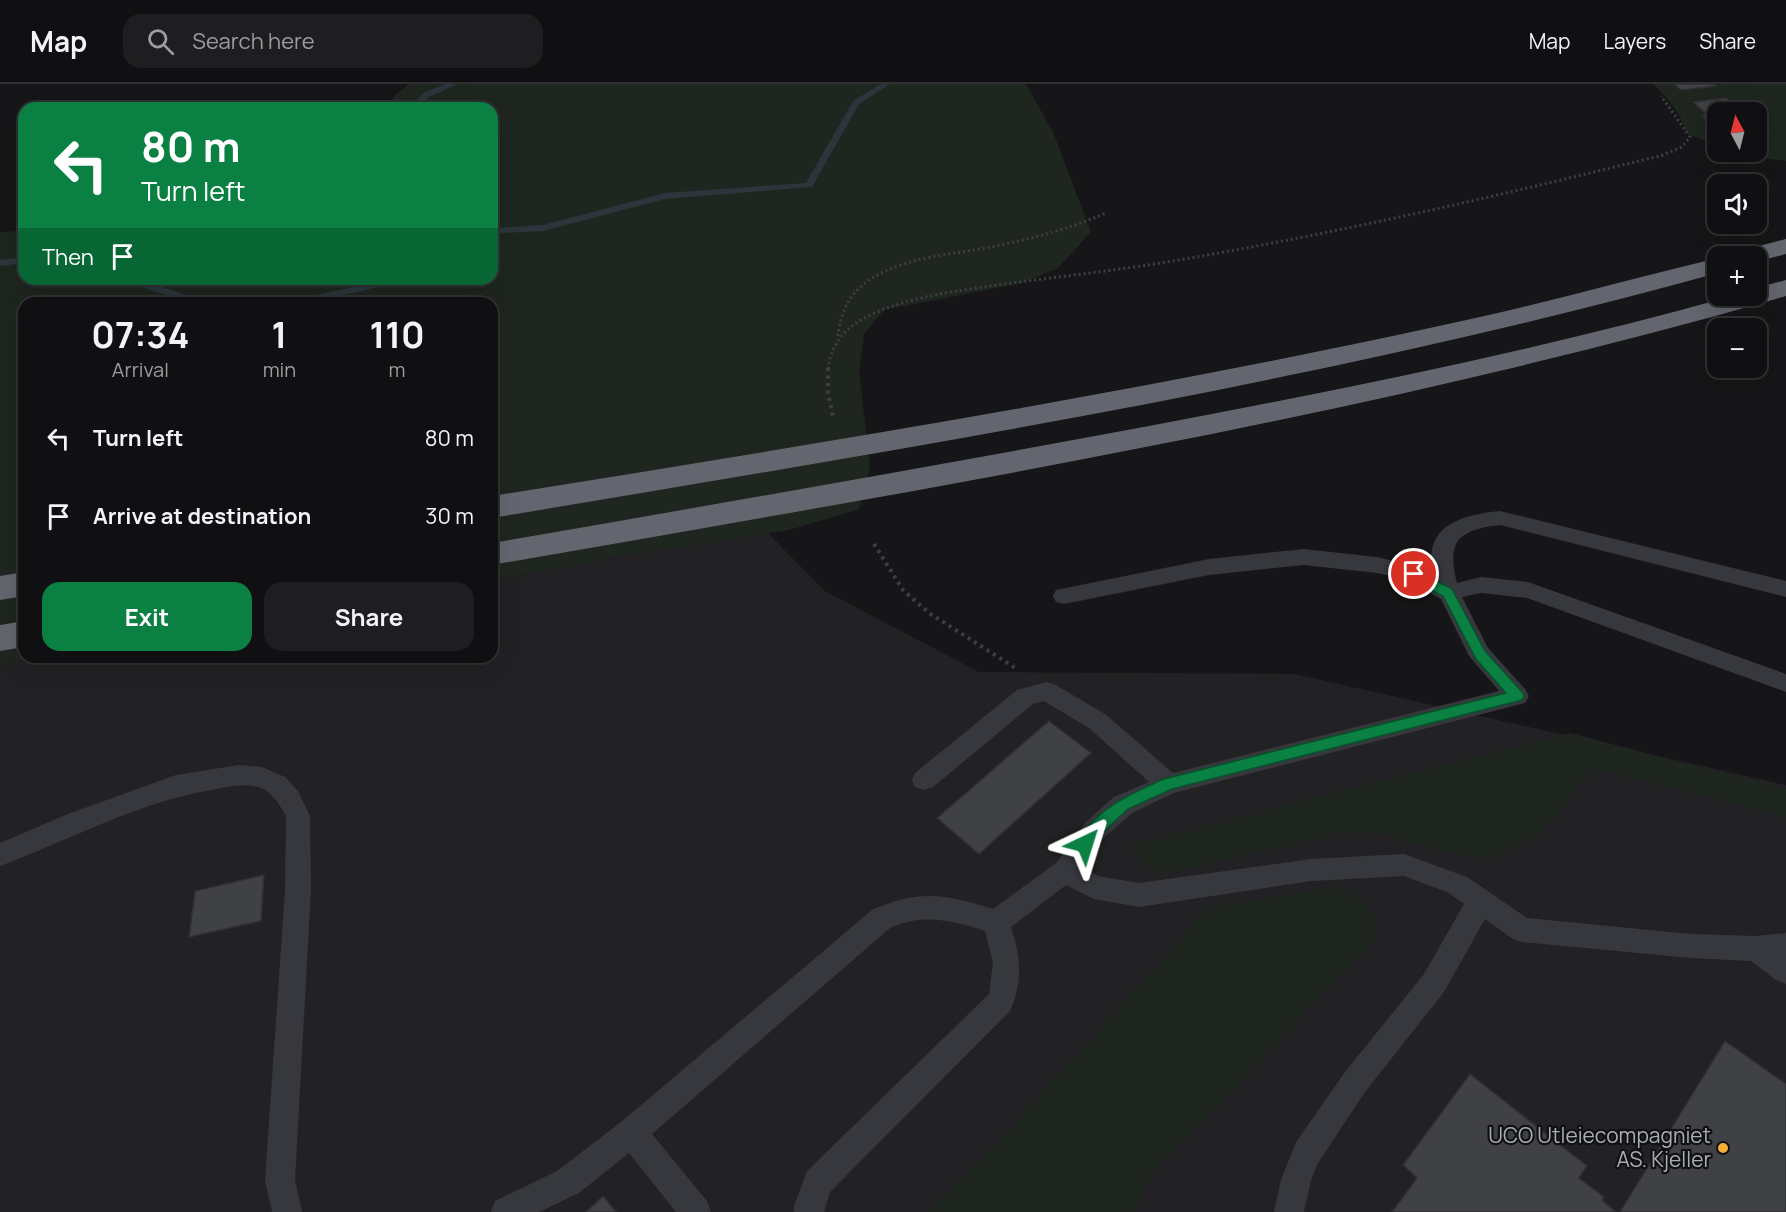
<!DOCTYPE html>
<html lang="en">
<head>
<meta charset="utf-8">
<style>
	body { margin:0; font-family:Manrope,sans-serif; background:#1e1e20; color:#f1f3f6; height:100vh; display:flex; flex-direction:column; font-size:22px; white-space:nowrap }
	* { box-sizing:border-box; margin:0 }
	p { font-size:20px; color:#9c9d9f }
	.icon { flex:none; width:33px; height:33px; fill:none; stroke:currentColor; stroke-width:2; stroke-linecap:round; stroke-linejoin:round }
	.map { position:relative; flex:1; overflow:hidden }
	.drawer { position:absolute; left:18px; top:213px; width:480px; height:366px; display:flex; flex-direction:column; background:#101012; border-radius:18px; box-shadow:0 6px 24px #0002,0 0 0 2px #303032 }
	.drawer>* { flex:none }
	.banner { position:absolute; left:18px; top:18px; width:480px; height:183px; border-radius:18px; box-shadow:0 6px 24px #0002,0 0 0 2px #303032; background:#0b8043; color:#fff; overflow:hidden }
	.needle { width:39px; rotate:353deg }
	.tools { position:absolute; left:1707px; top:18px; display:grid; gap:12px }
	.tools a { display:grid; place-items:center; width:60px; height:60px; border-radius:12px; background:#101012; box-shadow:0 6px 24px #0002,0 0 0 2px #303032; font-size:30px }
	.pin { position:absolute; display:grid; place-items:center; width:51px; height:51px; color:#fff; margin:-26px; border:3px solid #fff; border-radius:50%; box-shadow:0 2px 6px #0007 }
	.me { position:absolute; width:66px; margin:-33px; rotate:41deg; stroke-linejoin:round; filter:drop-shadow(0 0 4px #0008) }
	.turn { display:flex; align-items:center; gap:21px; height:126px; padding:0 24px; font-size:27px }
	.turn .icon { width:78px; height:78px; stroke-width:2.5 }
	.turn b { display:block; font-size:42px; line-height:51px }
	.then { display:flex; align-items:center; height:57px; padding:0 24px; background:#0003; gap:12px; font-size:22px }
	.eta { display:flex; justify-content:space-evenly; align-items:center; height:102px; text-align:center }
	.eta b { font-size:36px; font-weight:700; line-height:42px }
	.cta { display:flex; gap:12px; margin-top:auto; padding:12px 24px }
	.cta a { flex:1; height:69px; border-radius:18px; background:#0b8043; color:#fff; font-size:24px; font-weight:700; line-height:69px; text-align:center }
	.cta a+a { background:#1e1e20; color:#f1f3f6 }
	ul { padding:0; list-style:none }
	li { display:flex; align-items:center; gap:18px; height:78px; padding:0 24px }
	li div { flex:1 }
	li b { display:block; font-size:22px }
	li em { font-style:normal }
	header { display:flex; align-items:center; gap:36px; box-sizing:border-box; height:84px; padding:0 30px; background:#101012; border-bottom:2px solid #303032 }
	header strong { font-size:28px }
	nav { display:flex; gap:33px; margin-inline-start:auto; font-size:21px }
	.search { width:420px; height:54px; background:#1e1e20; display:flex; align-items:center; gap:15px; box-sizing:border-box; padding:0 21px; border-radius:18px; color:#9c9d9f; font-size:22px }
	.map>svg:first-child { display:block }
	.built { fill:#222225 }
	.green { fill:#1e261f }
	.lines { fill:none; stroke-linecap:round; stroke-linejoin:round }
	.stream { fill:#2c353c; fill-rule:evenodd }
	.building { fill:#404145; stroke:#303034; stroke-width:1.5 }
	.path-far1 { stroke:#3d3f44; stroke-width:3; stroke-dasharray:2 3; stroke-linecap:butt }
	.path { stroke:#3d3f44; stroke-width:4; stroke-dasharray:3 4.5; stroke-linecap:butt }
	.lane { fill:#37383d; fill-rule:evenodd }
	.highway { fill:#63666e; fill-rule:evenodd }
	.route { fill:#0b8043; stroke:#07532c; stroke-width:1.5 }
	.poi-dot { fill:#f2b134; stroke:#111113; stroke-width:2 }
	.labels { text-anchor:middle; stroke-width:4.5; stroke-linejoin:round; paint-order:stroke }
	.near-poi-label { font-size:21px; fill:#a8adb8; stroke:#111113; text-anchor:end }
</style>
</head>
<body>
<header>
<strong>Map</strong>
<div class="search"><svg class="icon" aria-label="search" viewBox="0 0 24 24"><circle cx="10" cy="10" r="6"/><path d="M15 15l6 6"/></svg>Search here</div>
<nav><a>Map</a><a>Layers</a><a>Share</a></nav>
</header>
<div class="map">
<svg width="1786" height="1128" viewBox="0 0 1786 1128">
	<rect width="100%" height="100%" fill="#161618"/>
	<path class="built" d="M768,449L825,507L979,588L1295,590L1786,701V1128H0V581L43,573H492V497L622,472Z"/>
	<g class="green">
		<path d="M409,0H1026L1053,48L1091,148L1058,184L1022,199L884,226L864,250L859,287L870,383L859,425L789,446L622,472L492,497V219H24V573H43L0,581V148L24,147V195H492V24H385L394,12Z"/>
		<path d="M1653,0H1786V77L1749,72L1736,68H1756V28H1718L1717,61L1686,49C1682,30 1667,13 1653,0Z"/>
		<path d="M1570,649L1786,706V734L1593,685L1545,745L1512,767L1484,774L1430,764L1387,750L1341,749L1165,791L1143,780L1133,761Z"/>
		<path d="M1339,803C1366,811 1385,831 1371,859L1149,1094L1134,1128H931L980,1078L1211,822Z"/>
	</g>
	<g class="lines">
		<g class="stream">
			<path d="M446,0H457L429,13L420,24H412L423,9Z"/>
			<path d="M881,0H890L859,20L812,103L665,115L543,147L500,149L492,153V146L495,144L543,141L665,109L806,99L853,17Z"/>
			<path d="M24,173V179L0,182V176Z"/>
			<path d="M131,195H141L198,216L316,211L390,195H408L403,198L316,217L263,219H188L134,200Z"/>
		</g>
	</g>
	<g class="building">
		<path d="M1674,0H1713L1716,2L1681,6Z"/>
		<path d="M1726,14L1743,28H1718V38H1709L1702,31H1708L1693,18Z"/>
		<path d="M1049,637L1091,669L979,770L937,734Z"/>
		<path d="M264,791L261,837L189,853L195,807Z"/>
		<path d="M1725,957L1786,1000V1128H1620Z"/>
		<path d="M1470,990L1587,1082L1579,1094L1604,1113L1602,1116L1616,1128H1392L1417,1094L1403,1081Z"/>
		<path d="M603,1112L616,1128H586Z"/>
	</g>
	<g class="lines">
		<g class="path-far1">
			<path d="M838,252C840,232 847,213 864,200C898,173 950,171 991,163C1031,155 1069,145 1106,129"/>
			<path d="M828,285C832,253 853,237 882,226C915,213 949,208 984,203C1045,194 1106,188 1167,178C1334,150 1499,112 1663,71L1682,63L1690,53L1661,12"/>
		</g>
		<g class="path">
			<path d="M828,284V309L833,333"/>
			<path d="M874,460L903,506L929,529L1017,585"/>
		</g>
		<g class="lane">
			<path d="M1500,427L1786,497V513L1500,441C1459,446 1446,456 1457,499L1481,493L1528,498L1786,590V608L1527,514L1481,509L1462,513L1488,564L1525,605L1529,612L1525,619L1174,709L1132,729L1104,754L1083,783L1098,792L1139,799L1311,775L1404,770L1467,793L1527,834L1691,850L1756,852L1786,849V900L1776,896L1751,877L1691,874L1522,858L1513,855L1485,835L1444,908L1365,1008L1318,1079L1311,1096L1304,1128H1274L1281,1096L1296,1058L1345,988L1424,890L1464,820L1449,809L1404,792L1311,797L1139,823L1094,815L1066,801L1011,843C1021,874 1023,897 1010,927L830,1108L824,1128H794V1122L807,1087L989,910L993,878L985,847C953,836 922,829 890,844L652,1050L707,1117L711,1128H676L629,1069L579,1109L539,1128H491L495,1117L557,1087L621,1038L872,826C918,805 946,810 993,825L1056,779L1086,738L1114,713L1149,698L1089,644L1044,617L1033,620L933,703L924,706L915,703L912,696L915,689L1017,606L1046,598L1054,600L1105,630L1173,689L1499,607L1469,572L1441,515L1408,496L1377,489L1304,481L1209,491L1064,520L1056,518L1053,512L1056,506L1209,475L1304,465L1377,473L1422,484L1433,491C1422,442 1460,431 1500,427Z"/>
			<path d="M239,681L262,683L285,693L298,707L310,732L311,806L295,1096L302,1128H272L265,1096L285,806L286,732C280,721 271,706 258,703C243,699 227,703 212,706C137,718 71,756 0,782V759L68,730L176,691Z"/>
		</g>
		<g class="highway">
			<path d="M1786,155V170L1756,178V172H1737L1740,167Z"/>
			<path d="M1718,174V189C1316,300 902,365 492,434V412C822,359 1153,306 1480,233C1560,215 1638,193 1718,174Z"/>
			<path d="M1786,196V212C1363,334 925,405 492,481V459C711,421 930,383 1149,342C1344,305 1540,266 1732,212H1756V204Z"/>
			<path d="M24,488V512L0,516V492Z"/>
			<path d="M24,537V563L0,567V541Z"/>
		</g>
	</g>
	<path class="route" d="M1414,486L1452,505L1485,567L1522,608L1524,612L1522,616L1172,705L1128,725L1100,751L1090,765L1085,766L1079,765L1077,760C1094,725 1131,710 1164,695L1506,609L1476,575L1443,512L1409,494L1407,490Z"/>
	<circle class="poi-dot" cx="1723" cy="1064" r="6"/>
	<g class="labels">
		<g class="near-poi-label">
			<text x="1711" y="1059">UCO Utleiecompagniet<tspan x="1711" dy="24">AS. Kjeller</tspan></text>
		</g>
	</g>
</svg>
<div class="tools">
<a><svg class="needle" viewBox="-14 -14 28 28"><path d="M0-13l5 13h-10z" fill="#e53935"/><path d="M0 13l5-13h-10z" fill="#9c9d9f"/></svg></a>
<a><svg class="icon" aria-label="sound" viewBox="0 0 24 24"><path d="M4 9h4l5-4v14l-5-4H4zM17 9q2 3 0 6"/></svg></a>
<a>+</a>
<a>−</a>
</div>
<div class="pin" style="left:1414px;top:490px;background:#d93025"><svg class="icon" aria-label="arrive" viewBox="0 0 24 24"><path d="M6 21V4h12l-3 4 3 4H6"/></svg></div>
<svg class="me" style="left:1085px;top:760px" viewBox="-20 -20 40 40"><path d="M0-17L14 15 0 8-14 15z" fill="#0b8043" stroke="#fff" stroke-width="4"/></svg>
<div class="banner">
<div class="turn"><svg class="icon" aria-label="left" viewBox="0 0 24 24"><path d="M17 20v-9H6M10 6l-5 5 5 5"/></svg><div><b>80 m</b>Turn left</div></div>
<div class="then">Then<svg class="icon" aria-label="arrive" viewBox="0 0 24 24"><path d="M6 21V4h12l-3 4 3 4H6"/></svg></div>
</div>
<section class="drawer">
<div class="eta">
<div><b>07:34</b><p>Arrival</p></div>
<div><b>1</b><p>min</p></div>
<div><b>110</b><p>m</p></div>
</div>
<ul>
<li><svg class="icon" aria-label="left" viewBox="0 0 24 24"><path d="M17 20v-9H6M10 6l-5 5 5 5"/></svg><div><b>Turn left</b></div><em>80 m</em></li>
<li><svg class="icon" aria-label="arrive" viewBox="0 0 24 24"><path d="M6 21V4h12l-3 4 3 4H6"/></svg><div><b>Arrive at destination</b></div><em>30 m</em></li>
</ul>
<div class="cta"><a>Exit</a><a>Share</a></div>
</section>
</div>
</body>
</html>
